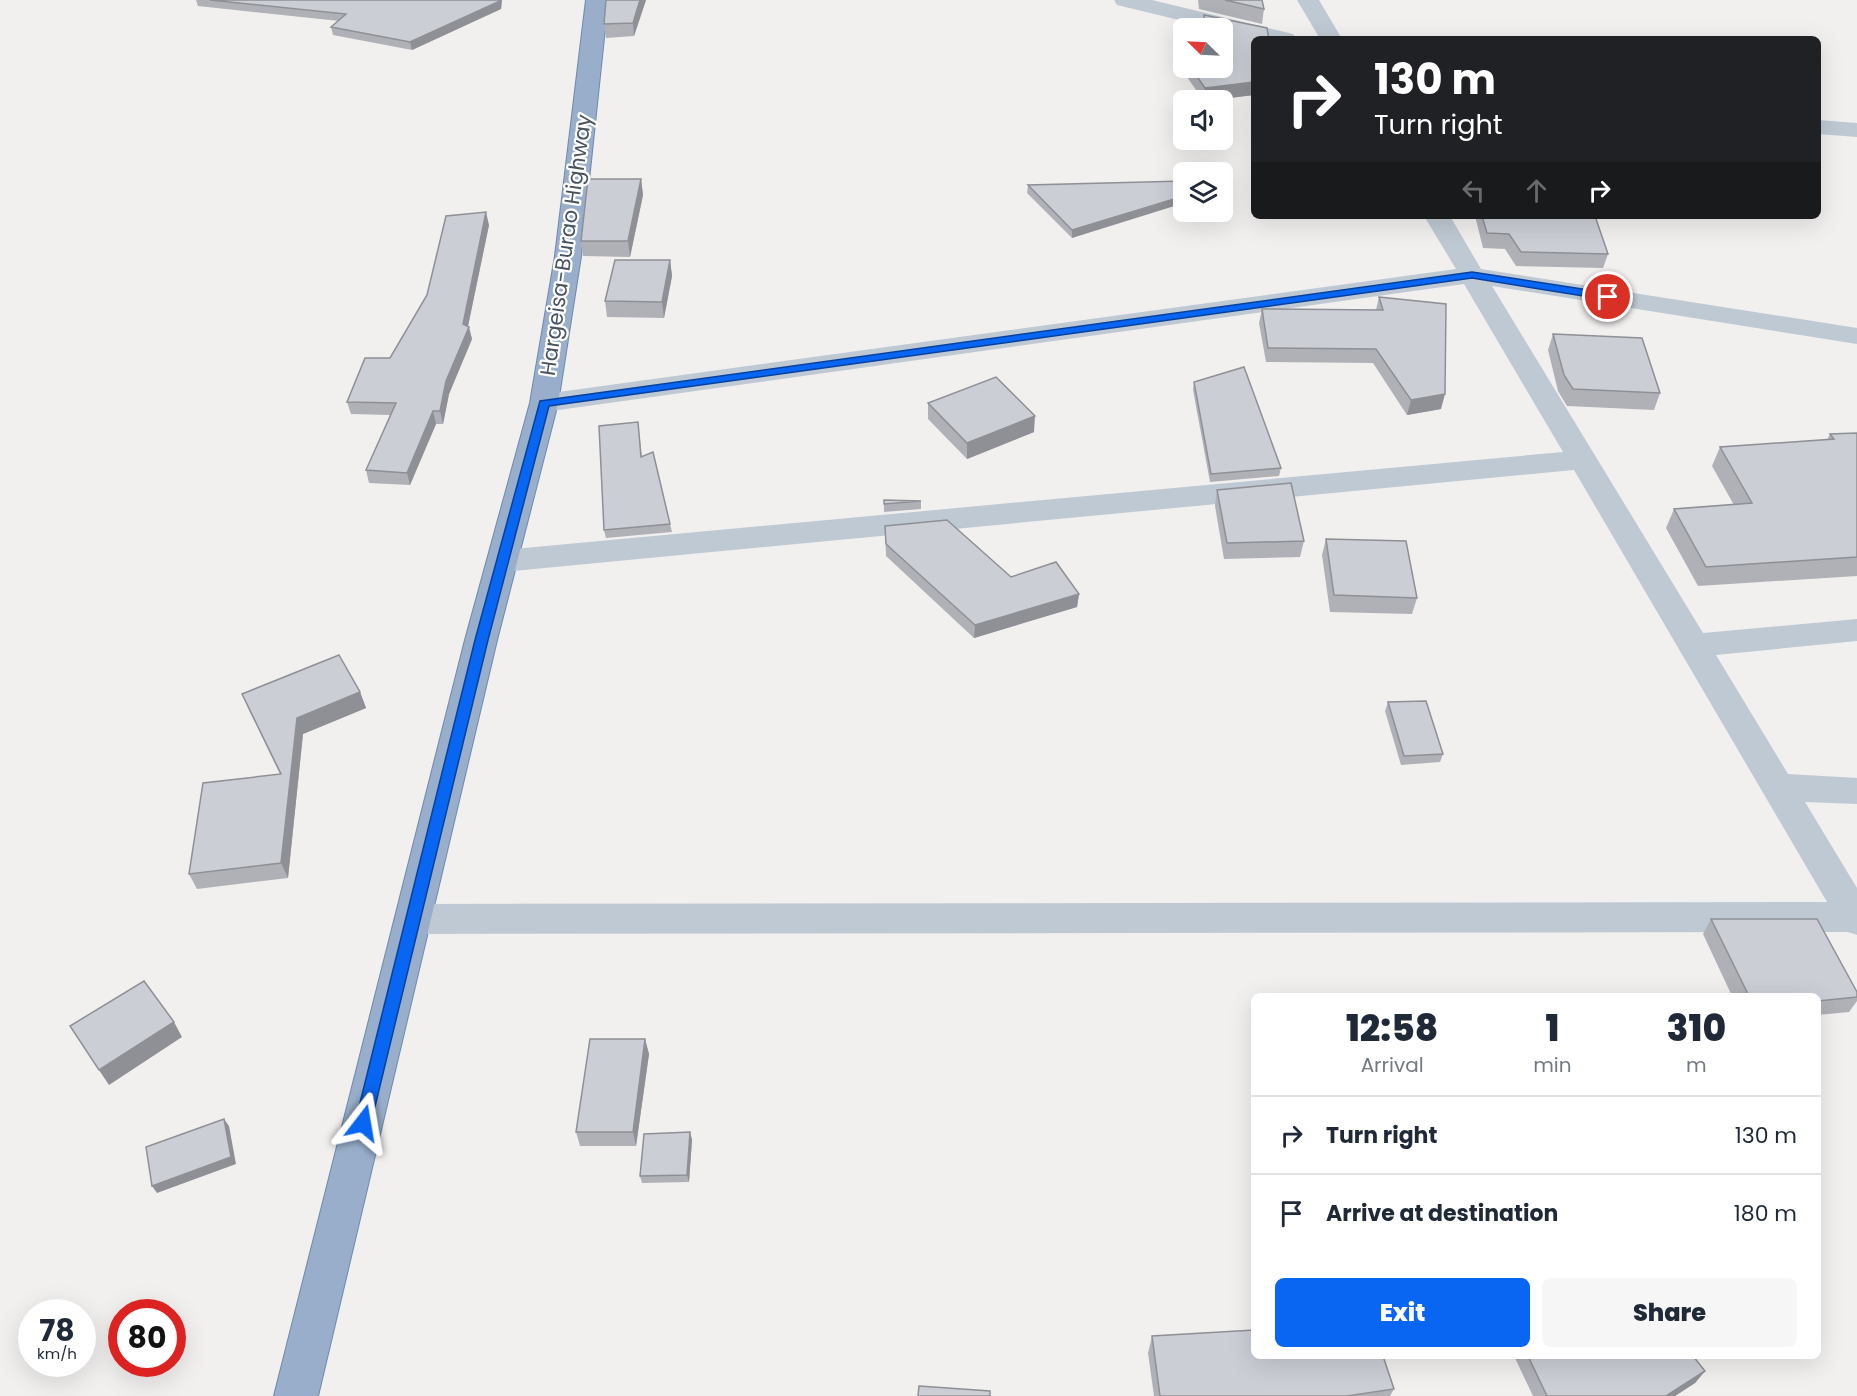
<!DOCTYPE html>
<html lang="en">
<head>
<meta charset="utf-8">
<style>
	body { margin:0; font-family:Poppins,sans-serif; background:#f6f6f7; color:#1f2937; height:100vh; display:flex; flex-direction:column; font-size:22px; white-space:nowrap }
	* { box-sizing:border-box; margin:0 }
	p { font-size:20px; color:#747a83 }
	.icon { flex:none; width:33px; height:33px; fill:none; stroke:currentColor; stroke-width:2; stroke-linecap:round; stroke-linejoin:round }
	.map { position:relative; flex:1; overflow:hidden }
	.details { position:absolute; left:1251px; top:993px; width:570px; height:366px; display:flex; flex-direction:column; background:#fff; border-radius:9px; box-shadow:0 6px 24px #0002 }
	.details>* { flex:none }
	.hud { position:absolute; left:1251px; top:36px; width:570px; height:183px; border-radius:9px; box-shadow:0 6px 24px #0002; background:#202124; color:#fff; overflow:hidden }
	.needle { width:39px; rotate:294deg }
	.fabs { position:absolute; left:1173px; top:18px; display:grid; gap:12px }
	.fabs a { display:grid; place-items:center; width:60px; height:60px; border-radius:9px; background:#fff; box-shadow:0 6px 24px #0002; font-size:30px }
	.speed { position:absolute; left:18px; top:1299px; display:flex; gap:12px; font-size:30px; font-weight:700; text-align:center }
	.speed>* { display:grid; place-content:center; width:78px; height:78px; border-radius:50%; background:#fff; box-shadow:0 6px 24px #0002; line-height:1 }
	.speed small { font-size:15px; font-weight:400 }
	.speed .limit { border:9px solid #d22; background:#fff; color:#111 }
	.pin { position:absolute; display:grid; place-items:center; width:51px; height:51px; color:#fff; margin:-26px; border:3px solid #fff; border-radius:50%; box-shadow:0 2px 6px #0007 }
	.me { position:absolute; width:66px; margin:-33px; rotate:14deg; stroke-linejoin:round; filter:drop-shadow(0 0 4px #0008) }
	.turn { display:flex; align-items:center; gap:21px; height:126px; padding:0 24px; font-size:27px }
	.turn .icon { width:78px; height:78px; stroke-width:2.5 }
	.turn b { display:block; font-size:42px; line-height:51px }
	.lanes { display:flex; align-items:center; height:57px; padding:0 24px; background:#0003; justify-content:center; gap:30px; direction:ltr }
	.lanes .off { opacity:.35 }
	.eta { display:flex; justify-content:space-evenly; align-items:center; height:102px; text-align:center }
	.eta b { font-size:36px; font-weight:800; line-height:42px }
	.primary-button { display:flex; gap:12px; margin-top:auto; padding:12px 24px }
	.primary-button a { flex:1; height:69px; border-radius:9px; background:#0966f2; color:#fff; font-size:24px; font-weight:800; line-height:69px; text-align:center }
	.primary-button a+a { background:#f6f6f7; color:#1f2937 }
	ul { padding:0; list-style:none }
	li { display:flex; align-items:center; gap:18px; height:78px; padding:0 24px; border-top:2px solid #e0e1e3 }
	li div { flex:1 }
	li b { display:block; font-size:22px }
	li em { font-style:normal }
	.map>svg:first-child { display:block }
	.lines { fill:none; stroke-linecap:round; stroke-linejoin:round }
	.trunk-casing { stroke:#6e8aae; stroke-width:2 }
	.minor { fill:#bfc9d3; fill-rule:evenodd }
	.trunk { fill:#98aeca; fill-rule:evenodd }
	.wall { fill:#afb1b7 }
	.shaded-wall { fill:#8e9095 }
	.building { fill:#cbced5; stroke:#8e9095; stroke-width:1.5 }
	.route { fill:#0966f2; stroke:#06429d; stroke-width:1.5 }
	.labels { text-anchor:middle; stroke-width:4.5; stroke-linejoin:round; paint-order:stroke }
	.street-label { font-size:21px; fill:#46525f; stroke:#fff }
</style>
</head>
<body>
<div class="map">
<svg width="1857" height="1396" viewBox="0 0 1857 1396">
	<rect width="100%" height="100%" fill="#f2efef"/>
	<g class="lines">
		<defs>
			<path id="trunk" d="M586,0H608L581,256L558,403L497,640L318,1396H274L465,640L530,403L555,256Z"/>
		</defs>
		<use href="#trunk" class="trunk-casing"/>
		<g class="minor">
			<path d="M1114,0H1152L1293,34L1296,39H1258L1117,5Z"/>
			<path d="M1297,0H1319L1342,39H1320Z"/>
			<path d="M1818,120L1857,123V137L1818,134Z"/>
			<path d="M1424,216H1450L1481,269L1857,328V344L1492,286L1703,633L1857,619V641L1716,655L1788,774L1857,778V804L1805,802L1857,888V935L1848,932L413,934L400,930L395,919L400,908L413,904L1827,902L1574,470L502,572L491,569L487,561L491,553L502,550L1563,452L1464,284L544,412L534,409L530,403L534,397L544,394L1456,269Z"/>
		</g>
		<use href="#trunk" class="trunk"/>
	</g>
	<g class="wall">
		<path d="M196,0H502L501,9L412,50L333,35L331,27L339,21L198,6Z"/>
		<path d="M646,0L634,36L606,38L604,24Z"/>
		<path d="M1198,0H1262L1264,9L1262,24L1199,9Z"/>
		<path d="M1204,15L1254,39V95L1213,100H1203L1178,64L1179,51L1184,50V68H1222V28H1202Z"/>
		<path d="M641,179L643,195L630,257L583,256L581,241Z"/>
		<path d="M1184,181L1072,238L1027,193L1028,185Z"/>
		<path d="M1475,216H1595L1608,254L1603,268L1516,266L1505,249L1483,248Z"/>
		<path d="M489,225L468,326L472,339L449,394L443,424H436L410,485L369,483L366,470L390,415L351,414L347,402L390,358Z"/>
		<path d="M670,260L672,276L664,318L607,317L605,301Z"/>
		<path d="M1379,297L1441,409L1407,415L1373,363L1266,362L1259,323L1262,309L1376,310Z"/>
		<path d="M1553,334L1660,393L1654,410L1567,406L1558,391L1548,350Z"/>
		<path d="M1194,382L1281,468L1279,476L1210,482L1193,390Z"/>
		<path d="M928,403L1034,432L967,459L928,419Z"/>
		<path d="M638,422L642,457L670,524L672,532L606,538L604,530Z"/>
		<path d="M1857,433V576L1698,586L1666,528L1674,509L1734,505L1712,466L1720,447L1827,440L1830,434Z"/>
		<path d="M1217,490L1304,541L1300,557L1224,559L1215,506Z"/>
		<path d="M884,500L921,501V509L884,512Z"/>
		<path d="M885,526L1011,577L1079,594L1077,607L974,638L886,556Z"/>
		<path d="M1326,539L1417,598L1412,614L1330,612L1322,555Z"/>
		<path d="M360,692L366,708L303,734L288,878L197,889L189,874L280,774L249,710L242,694Z"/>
		<path d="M1388,702L1443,754L1440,762L1401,765L1385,711Z"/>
		<path d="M1711,919L1857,992V1001L1849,1012L1818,1015V996H1732L1703,934Z"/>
		<path d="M645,1039L649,1054L636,1146H580L576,1132Z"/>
		<path d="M690,1132L692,1140L689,1182L642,1183L640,1176Z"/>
		<path d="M1152,1336L1394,1389L1390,1396H1154L1148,1353Z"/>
		<path d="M1514,1356H1693L1705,1371L1695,1383L1675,1396H1533Z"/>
	</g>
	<g class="shaded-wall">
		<path d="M500,0H502L501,9L412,50L410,42Z"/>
		<path d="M640,0H646L634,36L633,23Z"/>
		<path d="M1254,82V95L1213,100H1204L1205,88Z"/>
		<path d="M641,179L643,195L630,257L628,241Z"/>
		<path d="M1184,196V203L1072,238V230Z"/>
		<path d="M486,212L489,225L467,331L469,327L472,339L449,394L443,424L440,411L446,381L463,324Z"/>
		<path d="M670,260L672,276L664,318L662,302Z"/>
		<path d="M1445,394L1441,409L1407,415L1411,400Z"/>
		<path d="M433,411L436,424L410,485L407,473Z"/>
		<path d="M1035,416L1034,432L967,459V443Z"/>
		<path d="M1079,594L1077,607L974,638L975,625Z"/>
		<path d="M360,692L366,708L303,734L288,878L281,863L297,718Z"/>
		<path d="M174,1022L182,1037L109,1085L99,1070Z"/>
		<path d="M645,1039L649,1054L636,1146L633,1132Z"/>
		<path d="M224,1119L229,1126L236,1164L157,1193L152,1186Z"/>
		<path d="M690,1132L692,1140L689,1182L687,1175Z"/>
		<path d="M1705,1371L1695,1383L1675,1396H1666Z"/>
	</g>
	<g class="building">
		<path d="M210,0H500V1L410,42L331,27L346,14Z"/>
		<path d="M606,0H640L633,23L604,24Z"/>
		<path d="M1225,0H1262L1264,9Z"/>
		<path d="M1204,15L1267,28L1269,39H1254V82L1205,88L1191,68H1222V28H1206Z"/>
		<path d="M1184,50V56L1179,51Z"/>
		<path d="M588,179H641L628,241H581Z"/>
		<path d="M1184,181V196L1072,230L1028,185Z"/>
		<path d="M486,212L463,324L469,327L446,381L440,411H433L407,473L366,470L396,403L347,402L365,358H390L427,295L446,216Z"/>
		<path d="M1482,216H1595L1608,254L1521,252L1509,234L1487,233Z"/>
		<path d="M615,260H670L662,302L605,301Z"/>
		<path d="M1379,297L1446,304L1445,394L1411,400L1376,349L1268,348L1262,309L1383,310Z"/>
		<path d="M1553,334L1642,338L1660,393L1573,389L1564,375Z"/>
		<path d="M1244,367L1281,468L1211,474L1194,382Z"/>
		<path d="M996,377L1035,416L967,443L928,403Z"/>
		<path d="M638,422L641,457L653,452L670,524L604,530L599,426Z"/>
		<path d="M1857,433V557L1706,567L1674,509L1752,503L1720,447L1834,439L1830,434Z"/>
		<path d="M1291,483L1304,541L1227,543L1217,490Z"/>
		<path d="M884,500L921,501L884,504Z"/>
		<path d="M947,520L1011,577L1056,562L1079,594L975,625L886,544L885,526Z"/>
		<path d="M1326,539L1406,541L1417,598L1334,595Z"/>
		<path d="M339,655L360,692L297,718L281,863L189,874L203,783L281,774L242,694Z"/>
		<path d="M1426,701L1443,754L1404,756L1388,702Z"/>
		<path d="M1711,919H1817L1857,992V997L1818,1001V996H1749Z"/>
		<path d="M144,981L174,1022L99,1070L70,1026Z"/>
		<path d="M590,1039H645L633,1132H576Z"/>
		<path d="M224,1119L231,1157L152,1186L146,1147Z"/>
		<path d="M690,1132L687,1175L640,1176L644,1134Z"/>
		<path d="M1254,1330V1356H1383L1394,1389L1347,1396H1160L1152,1336Z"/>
		<path d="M1528,1356H1693L1705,1371L1666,1396H1547Z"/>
		<path d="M919,1386L990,1391V1396H918Z"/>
	</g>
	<path class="route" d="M1472,272L1608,293L1613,297L1608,300L1472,278L549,406L488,640L371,1123L369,1128L363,1130L357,1128L355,1123L475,640L540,401Z"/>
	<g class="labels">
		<g class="street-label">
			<text transform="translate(566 245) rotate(-82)" y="7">Hargeisa-Burao Highway</text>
		</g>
	</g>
</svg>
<div class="fabs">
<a><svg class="needle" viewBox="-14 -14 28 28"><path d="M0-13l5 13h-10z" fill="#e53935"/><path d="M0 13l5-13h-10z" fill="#747a83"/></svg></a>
<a><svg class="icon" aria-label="sound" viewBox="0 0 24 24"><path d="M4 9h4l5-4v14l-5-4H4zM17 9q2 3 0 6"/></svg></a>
<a><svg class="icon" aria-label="layers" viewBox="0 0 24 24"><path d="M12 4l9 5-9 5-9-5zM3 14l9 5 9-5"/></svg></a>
</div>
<div class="speed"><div>78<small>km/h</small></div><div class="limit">80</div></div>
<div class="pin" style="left:1608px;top:297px;background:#d93025"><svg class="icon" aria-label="arrive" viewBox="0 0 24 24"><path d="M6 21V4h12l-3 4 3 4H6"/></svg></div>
<svg class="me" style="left:363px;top:1123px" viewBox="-20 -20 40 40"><path d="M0-17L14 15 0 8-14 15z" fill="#0966f2" stroke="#fff" stroke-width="4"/></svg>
<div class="hud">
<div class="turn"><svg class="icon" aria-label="right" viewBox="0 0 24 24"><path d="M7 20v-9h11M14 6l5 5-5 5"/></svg><div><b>130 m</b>Turn right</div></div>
<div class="lanes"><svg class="icon off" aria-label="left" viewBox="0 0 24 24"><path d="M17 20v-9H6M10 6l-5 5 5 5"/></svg><svg class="icon off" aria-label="ahead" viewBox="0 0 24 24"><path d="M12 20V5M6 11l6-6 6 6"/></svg><svg class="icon" aria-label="right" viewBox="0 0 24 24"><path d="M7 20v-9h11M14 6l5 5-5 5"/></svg></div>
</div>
<section class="details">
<div class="eta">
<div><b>12:58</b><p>Arrival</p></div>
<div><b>1</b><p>min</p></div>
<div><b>310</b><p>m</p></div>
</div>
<ul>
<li><svg class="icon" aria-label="right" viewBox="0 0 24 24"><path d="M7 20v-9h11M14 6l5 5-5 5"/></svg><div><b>Turn right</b></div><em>130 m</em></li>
<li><svg class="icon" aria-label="arrive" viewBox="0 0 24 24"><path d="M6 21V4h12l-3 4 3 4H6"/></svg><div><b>Arrive at destination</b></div><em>180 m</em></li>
</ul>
<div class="primary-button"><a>Exit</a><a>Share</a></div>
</section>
</div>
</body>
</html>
